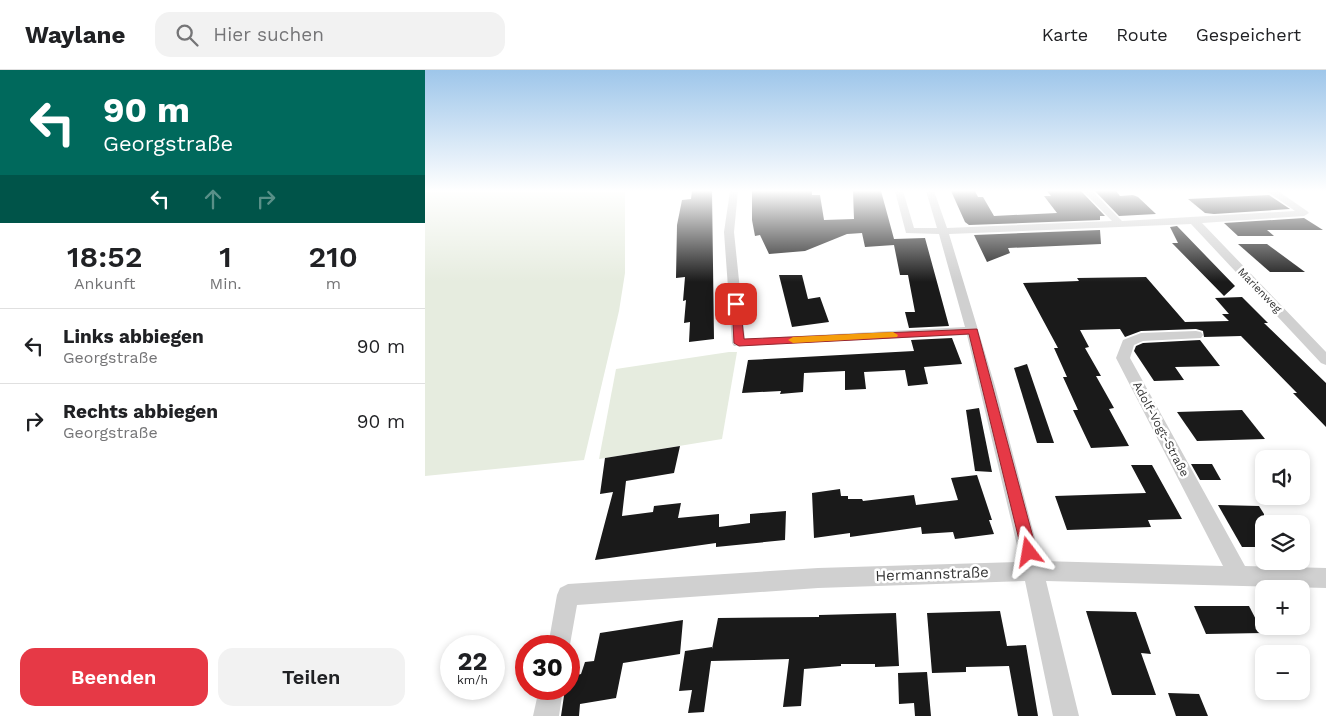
<!DOCTYPE html>
<html lang="de">
<head>
<meta charset="utf-8">
<style>
	body { margin:0; font-family:"Work Sans",sans-serif; background:#f2f2f2; color:#202124; height:100vh; display:flex; flex-direction:column; font-size:19px; white-space:nowrap }
	* { box-sizing:border-box; margin:0 }
	p { font-size:16px; color:#757577 }
	.icon { flex:none; width:28px; height:28px; fill:none; stroke:currentColor; stroke-width:2; stroke-linecap:round; stroke-linejoin:round }
	.map { position:relative; flex:1; overflow:hidden }
	.side { display:flex; flex-direction:column; background:#fff; width:425px }
	.side>* { flex:none }
	.guide { background:#00695c; color:#fff; overflow:hidden }
	.buttons { position:absolute; left:830px; top:380px; display:grid; gap:10px }
	.buttons a { display:grid; place-items:center; width:55px; height:55px; border-radius:10px; background:#fff; box-shadow:0 2px 8px #0003; font-size:25px }
	.speed { position:absolute; left:15px; top:565px; display:flex; gap:10px; font-size:25px; font-weight:700; text-align:center }
	.speed>* { display:grid; place-content:center; width:65px; height:65px; border-radius:50%; background:#fff; box-shadow:0 2px 8px #0003; line-height:1 }
	.speed small { font-size:12px; font-weight:400 }
	.speed .limit { border:8px solid #d22; background:#fff; color:#111 }
	.pin { position:absolute; display:grid; place-items:center; width:42px; height:42px; color:#fff; margin:-21px; border-radius:10px; box-shadow:0 2px 8px #0006 }
	.me { position:absolute; width:55px; margin:-28px; rotate:346deg; stroke-linejoin:round; filter:drop-shadow(0 0 4px #0008) }
	.turn { display:flex; align-items:center; gap:18px; height:105px; padding:0 20px; font-size:22px }
	.turn .icon { width:65px; height:65px; stroke-width:2.5 }
	.turn b { display:block; font-size:35px; line-height:42px }
	.lanes { display:flex; align-items:center; height:48px; padding:0 20px; background:#0003; justify-content:center; gap:25px; direction:ltr }
	.lanes .off { opacity:.35 }
	.eta { display:flex; justify-content:space-evenly; align-items:center; height:85px; text-align:center }
	.eta b { font-size:30px; font-weight:600; line-height:35px }
	.action { display:flex; gap:10px; margin-top:auto; padding:10px 20px }
	.action a { flex:1; height:58px; border-radius:15px; background:#e63946; color:#fff; font-size:20px; font-weight:600; line-height:58px; text-align:center }
	.action a+a { background:#f2f2f2; color:#202124 }
	ul { padding:0; list-style:none }
	li { display:flex; align-items:center; gap:15px; height:75px; padding:0 20px; border-top:1px solid #e0e0e0 }
	li div { flex:1 }
	li b { display:block; font-size:19px }
	li em { font-style:normal }
	header { display:flex; align-items:center; gap:30px; box-sizing:border-box; height:70px; padding:0 25px; background:#fff; border-bottom:1px solid #e0e0e0 }
	header strong { font-size:24px }
	nav { display:flex; gap:28px; margin-inline-start:auto; font-size:18px }
	.search { width:350px; height:45px; background:#f2f2f2; display:flex; align-items:center; gap:12px; box-sizing:border-box; padding:0 18px; border-radius:15px; color:#757577; font-size:19px }
	main { display:flex; flex:1; min-height:0 }
	.map>svg:first-child { display:block }
	.green { fill:#e6ecdf }
	.building { fill:#1a1a1a }
	.lines { fill:none; stroke-linecap:round; stroke-linejoin:round }
	.street { fill:#d0d0d0; fill-rule:evenodd }
	.route { fill:#e63946; stroke:#96252e }
	.slow { fill:#f59e0b }
	.labels { text-anchor:middle; stroke-width:5; stroke-linejoin:round; paint-order:stroke }
	.far-street-label { font-size:11px; fill:#333; stroke:#fff }
	.street-label { font-size:12px; fill:#333; stroke:#fff }
	.near-street-label { font-size:15px; fill:#333; stroke:#fff }
</style>
</head>
<body>
<header>
<strong>Waylane</strong>
<div class="search"><svg class="icon" aria-label="search" viewBox="0 0 24 24"><circle cx="10" cy="10" r="6"/><path d="M15 15l6 6"/></svg>Hier suchen</div>
<nav><a>Karte</a><a>Route</a><a>Gespeichert</a></nav>
</header>
<main>
<section class="side">
<div class="guide">
<div class="turn"><svg class="icon" aria-label="left" viewBox="0 0 24 24"><path d="M17 20v-9H6M10 6l-5 5 5 5"/></svg><div><b>90 m</b>Georgstraße</div></div>
<div class="lanes"><svg class="icon" aria-label="left" viewBox="0 0 24 24"><path d="M17 20v-9H6M10 6l-5 5 5 5"/></svg><svg class="icon off" aria-label="ahead" viewBox="0 0 24 24"><path d="M12 20V5M6 11l6-6 6 6"/></svg><svg class="icon off" aria-label="right" viewBox="0 0 24 24"><path d="M7 20v-9h11M14 6l5 5-5 5"/></svg></div>
</div>
<div class="eta">
<div><b>18:52</b><p>Ankunft</p></div>
<div><b>1</b><p>Min.</p></div>
<div><b>210</b><p>m</p></div>
</div>
<ul>
<li><svg class="icon" aria-label="left" viewBox="0 0 24 24"><path d="M17 20v-9H6M10 6l-5 5 5 5"/></svg><div><b>Links abbiegen</b><p>Georgstraße</p></div><em>90 m</em></li>
<li><svg class="icon" aria-label="right" viewBox="0 0 24 24"><path d="M7 20v-9h11M14 6l5 5-5 5"/></svg><div><b>Rechts abbiegen</b><p>Georgstraße</p></div><em>90 m</em></li>
</ul>
<div class="action"><a>Beenden</a><a>Teilen</a></div>
</section>
<div class="map">
<svg width="901" height="646" viewBox="0 0 901 646">
	<rect width="100%" height="100%" fill="#fff"/>
	<g class="green">
		<path d="M0,121H200V203L194,241L159,390L0,406Z"/>
		<path d="M304,282H312L297,369L174,389L191,299Z"/>
	</g>
	<g class="building">
		<path d="M267,121H287L289,269L264,272L265,252L259,253L261,230L258,231L260,207L251,208L252,155L257,130L266,129Z"/>
		<path d="M327,121H387V125H395L399,150L429,149L428,121H456L469,169L500,168L524,256L484,258L480,242H490L483,205H475L469,175L440,177L437,163L422,164L380,181L344,184L335,165L330,166L327,150Z"/>
		<path d="M526,121H550L553,127H558L569,146L632,143L619,126H626L622,121H656L680,146H675V150L544,155L540,152Z"/>
		<path d="M670,121H691L695,126L708,125L713,127L731,144L694,146Z"/>
		<path d="M844,125L865,139L789,144L780,143L763,129Z"/>
		<path d="M879,148L898,160H842L849,166H813L799,153Z"/>
		<path d="M752,156L810,216L799,226L747,173H753L745,157Z"/>
		<path d="M675,160L676,174L583,178L585,183L562,192L549,165Z"/>
		<path d="M813,174H842L880,202H845Z"/>
		<path d="M354,205H377L383,229L395,227L404,252L367,257Z"/>
		<path d="M721,207L760,252L804,251L797,244H804L790,228L817,227L843,253H839L901,313V357L868,323H872L816,266L779,267L778,261L771,259L716,261L700,267L695,259L655,260L664,277L660,278L676,306H671L689,338L684,339L704,376L666,378L648,340H653L638,307H642L629,278H633L598,213L654,211L652,208Z"/>
		<path d="M527,268L537,294L499,297L503,314L483,316L480,300L439,302L441,319L420,320V301L379,303L378,322L355,324L356,321L317,323L323,290L489,281L486,270Z"/>
		<path d="M775,270L795,296L750,297L759,310L729,311L709,281L711,276L718,273Z"/>
		<path d="M602,294L629,373H612L589,298Z"/>
		<path d="M554,338L567,402L550,401L541,340Z"/>
		<path d="M817,340L840,369L772,371L752,342Z"/>
		<path d="M255,376L249,403L201,411L197,446L228,442L229,436L256,433L253,448L294,444V457L325,453V444L361,441L360,470L291,477V473L170,490L188,422L175,424L180,388Z"/>
		<path d="M766,394H787L796,410H775Z"/>
		<path d="M706,395H727L757,449L723,450L726,457L642,460L630,426L721,423Z"/>
		<path d="M552,405L567,450H564L569,464L530,469L528,462L497,464L496,457L425,467V463L389,468L387,423L415,419L416,426H423V429H437L438,431L489,425L491,435L533,430L526,408Z"/>
		<path d="M793,435L834,436L839,444V477H817Z"/>
		<path d="M769,536H824L838,563L781,564Z"/>
		<path d="M575,541L582,576L601,575L613,646H593L584,596L541,597V602L507,603L502,543Z"/>
		<path d="M661,541L711,542L726,584L716,583L731,625H687Z"/>
		<path d="M471,543L474,596L450,597V594H416V596L379,599L376,636L358,637L364,589L286,591L279,642L263,643L267,620L254,621L260,581L287,577V579L293,548L394,547V545Z"/>
		<path d="M258,550L255,584L198,593L191,628L155,634L154,646H136L140,619H144V607L156,604L160,592L169,591L175,563Z"/>
		<path d="M502,602L506,646H490L489,633L474,634L473,603Z"/>
		<path d="M743,623L774,624L783,646H751Z"/>
	</g>
	<g class="lines">
		<g class="street">
			<path d="M305,121H313L309,162L320,269L540,257L514,164L481,163L470,121H478L489,158H512L501,121H509L522,158L687,151L658,121H667L697,151L870,141L842,121H853L882,141L884,143L879,146L777,153L901,282V295L896,293L766,154L524,164L570,316L616,491L798,496L691,288L698,270L716,263L771,261L776,262L778,265L776,268L718,271L709,275L705,288L820,496L901,498V518L621,511L654,646H628L600,511L393,518L152,535L144,580V576H123L132,525L135,518L143,514L393,498L596,492L542,265L309,276L307,273L299,162Z"/>
			<path d="M114,619H138L134,646H108Z"/>
		</g>
	</g>
	<linearGradient id="sky" x2="0" y2="1"><stop stop-color="#9ec6ea"/><stop offset="0.57" stop-color="#fff"/><stop offset="1" stop-color="#fff" stop-opacity="0"/></linearGradient>
	<rect width="901" height="212" fill="url(#sky)"/>
	<path class="route" d="M307,232H314L315,234L319,269L552,259L612,482L609,487L604,490L599,487L597,482L544,264L314,276L309,273Z"/>
	<path class="slow" d="M468,262L473,265L472,267L368,273L363,270L368,267Z"/>
	<g class="labels">
		<g class="far-street-label">
			<text transform="translate(835 220) rotate(46)" y="4">Marienweg</text>
		</g>
		<g class="street-label">
			<text transform="translate(736 359) rotate(62)" y="4">Adolf-Vogt-Straße</text>
		</g>
		<g class="near-street-label">
			<text transform="translate(507 504) rotate(-2)" y="5">Hermannstraße</text>
		</g>
	</g>
</svg>
<div class="buttons">
<a><svg class="icon" aria-label="sound" viewBox="0 0 24 24"><path d="M4 9h4l5-4v14l-5-4H4zM17 9q2 3 0 6"/></svg></a>
<a><svg class="icon" aria-label="layers" viewBox="0 0 24 24"><path d="M12 4l9 5-9 5-9-5zM3 14l9 5 9-5"/></svg></a>
<a>+</a>
<a>−</a>
</div>
<div class="speed"><div>22<small>km/h</small></div><div class="limit">30</div></div>
<div class="pin" style="left:311px;top:234px;background:#d93025"><svg class="icon" aria-label="arrive" viewBox="0 0 24 24"><path d="M6 21V4h12l-3 4 3 4H6"/></svg></div>
<svg class="me" style="left:604px;top:482px" viewBox="-20 -20 40 40"><path d="M0-17L14 15 0 8-14 15z" fill="#e63946" stroke="#fff" stroke-width="4"/></svg>
</div>
</main>
</body>
</html>
